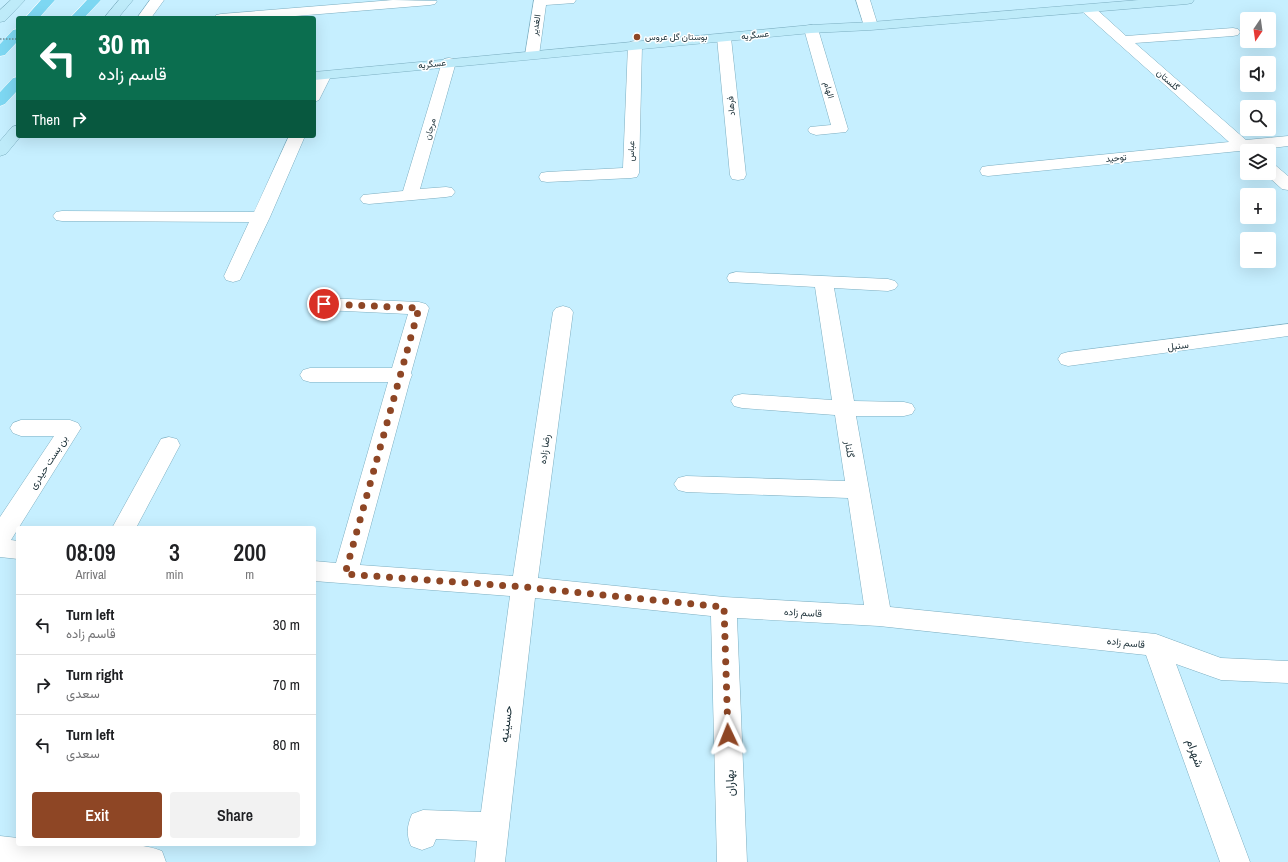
<!DOCTYPE html>
<html lang="en">
<head>
<meta charset="utf-8">
<style>
	body { margin:0; font-family:"Archivo Narrow",Vazirmatn,sans-serif; background:#f2f2f2; color:#202124; height:100vh; display:flex; flex-direction:column; font-size:15px; white-space:nowrap }
	* { box-sizing:border-box; margin:0 }
	p { font-size:13px; color:#757577 }
	.icon { flex:none; width:22px; height:22px; fill:none; stroke:currentColor; stroke-width:2; stroke-linecap:round; stroke-linejoin:round }
	.map { position:relative; flex:1; overflow:hidden }
	.details { position:absolute; left:16px; top:526px; width:300px; height:320px; display:flex; flex-direction:column; background:#fff; border-radius:4px; box-shadow:0 4px 16px #0002 }
	.details>* { flex:none }
	.top-card { position:absolute; left:16px; top:16px; width:300px; height:122px; border-radius:4px; box-shadow:0 4px 16px #0002; background:#0b6e4f; color:#fff; overflow:hidden }
	.needle { width:26px; rotate:193deg }
	.tools { position:absolute; left:1240px; top:12px; display:grid; gap:8px }
	.tools a { display:grid; place-items:center; width:36px; height:36px; border-radius:4px; background:#fff; box-shadow:0 4px 16px #0002; font-size:20px }
	.pin { position:absolute; display:grid; place-items:center; width:34px; height:34px; color:#fff; margin:-17px; border:2px solid #fff; border-radius:50%; box-shadow:0 1px 4px #0007 }
	.me { position:absolute; width:44px; margin:-22px; rotate:358deg; stroke-linejoin:round; filter:drop-shadow(0 0 3px #0008) }
	.turn { display:flex; align-items:center; gap:14px; height:84px; padding:0 16px; font-size:18px }
	.turn .icon { width:52px; height:52px; stroke-width:2.5 }
	.turn b { display:block; font-size:28px; line-height:34px }
	.then { display:flex; align-items:center; height:38px; padding:0 16px; background:#0003; gap:8px; font-size:15px }
	.eta { display:flex; justify-content:space-evenly; align-items:center; height:68px; text-align:center }
	.eta b { font-size:24px; font-weight:600; line-height:28px }
	.button { display:flex; gap:8px; margin-top:auto; padding:8px 16px }
	.button a { flex:1; height:46px; border-radius:4px; background:#8e4625; color:#fff; font-size:16px; font-weight:600; line-height:46px; text-align:center }
	.button a+a { background:#f2f2f2; color:#202124 }
	ul { padding:0; list-style:none }
	li { display:flex; align-items:center; gap:12px; height:60px; padding:0 16px; border-top:1px solid #e0e0e0 }
	li div { flex:1 }
	li b { display:block; font-size:15px }
	li em { font-style:normal }
	.map>svg:first-child { display:block }
	.lines { fill:none; stroke-linecap:round; stroke-linejoin:round }
	.minor-casing { stroke:#7caec1; stroke-width:1 }
	.tertiary-casing { stroke:#7caec1; stroke-width:1 }
	.secondary-casing { stroke:#7caec1; stroke-width:1 }
	.primary-casing { stroke:#fff; stroke-width:1 }
	.minor { fill:#fff; fill-rule:evenodd }
	.tertiary { fill:#fff; fill-rule:evenodd }
	.secondary { fill:#beebf9; fill-rule:evenodd }
	.primary { fill:#7dd7f2; fill-rule:evenodd }
	.path-bridge { stroke:#6e8d99; stroke-width:1.5; stroke-dasharray:1.5 1.5; stroke-linecap:butt }
	.route { stroke:#8e4625; stroke-width:7; stroke-dasharray:0 12.6 }
	.poi-dot { fill:#8e4625; stroke:#fff; stroke-width:1.5 }
	.labels { text-anchor:middle; stroke-width:3; stroke-linejoin:round; paint-order:stroke }
	.far-street-label { font-size:9px; fill:#182d35; stroke:#fff }
	.far-poi-label { font-size:9px; fill:#182d35; stroke:#fff; text-anchor:start }
	.street-label { font-size:10px; fill:#182d35; stroke:#fff }
	.near-street-label { font-size:12px; fill:#182d35; stroke:#fff }
</style>
</head>
<body>
<div class="map">
<svg width="1288" height="862" viewBox="0 0 1288 862">
	<rect width="100%" height="100%" fill="#c6efff"/>
	<g class="lines">
		<defs>
			<g id="minor">
				<path d="M150,0H164L151,18H137Z"/>
				<path d="M393,0L437,1L435,4L430,5L271,18H214L216,15L221,14Z"/>
				<path d="M534,0H576L574,3L546,5L539,55L537,58H527L525,55Z"/>
				<path d="M1088,5L1093,6L1126,36L1233,28L1238,29L1240,32L1238,35L1233,36L1135,43L1246,140L1288,136V146L1247,151V155L1239,151L988,176L982,175L980,171L982,167L988,166L1229,142L1083,12L1081,9L1083,6Z"/>
				<path d="M811,25L816,26L818,29L848,129L846,132L816,135L810,133L808,130L810,127L831,125L804,29L806,26Z"/>
				<path d="M724,34L729,35L731,38L746,175L744,179L738,180L732,179L730,175L717,38L719,35Z"/>
				<path d="M635,41L640,42L642,45L639,173L637,177L631,178L547,182L541,181L539,177L541,173L547,172L623,168L628,45L630,42Z"/>
				<path d="M449,58L454,59L456,62L420,189L446,187L452,188L455,192L452,196L446,197L369,204L363,203L360,199L363,195L403,191L442,62L444,59Z"/>
				<path d="M324,72L329,73L331,76L319,100L314,102V81L319,73Z"/>
				<path d="M289,136H305L270,217L240,280L233,282L226,280L224,276L249,222L62,221L56,220L53,216L56,212L62,211L254,212Z"/>
				<path d="M1269,164L1275,165L1288,176V190L1282,189L1264,173H1269Z"/>
				<path d="M736,272L888,279L895,281L898,285L895,289L888,291L834,288L854,401L904,402L912,404L915,409L912,414L904,416H856L890,607L1156,634L1221,658L1288,661V683L1221,680L1176,664L1250,862H1220L1146,655L879,626L737,618L747,862H717L711,616L535,598L505,862H475L477,841L436,839L433,846L422,850L411,846C406,834 407,826 412,814L423,810L481,812L510,596L314,581V561L336,563L388,382H310L303,380L300,375L303,370L310,368H392L408,314L324,310L317,308L314,304L317,300L324,298L419,302L426,304L429,308L411,373L412,375L410,380L360,565L513,576L553,312L556,308L563,306L570,308L573,312L538,578L724,597L864,605L848,498L686,492L678,490L674,484L678,478L686,476L845,481L835,415L742,408L734,406L731,401L734,396L742,394L832,400L815,287L729,282L727,278L729,274Z"/>
				<path d="M1288,324V336L1068,366L1061,364L1058,359L1061,354L1068,352Z"/>
				<path d="M21,420H70L78,423L81,428L11,540L18,541V559L0,557V517L54,436H21L13,433L10,428L13,423Z"/>
				<path d="M169,437L177,439L180,445L136,528H112L161,439Z"/>
				<path d="M0,836L18,838V844C56,844 129,838 162,851L166,862H0Z"/>
			</g>
			<path id="tertiary" d="M856,0H870L878,26L876,29H866L864,26Z"/>
			<g id="secondary">
				<path d="M11,0H25L5,21L0,22V10Z"/>
				<path d="M119,0H133L118,18H104Z"/>
				<path d="M1139,0H1194L1192,3L1187,4L871,30L811,33L314,80V72L811,25L871,22Z"/>
				<path d="M18,125V136H21L6,154L0,156V141L12,127Z"/>
			</g>
			<g id="primary">
				<path d="M41,0H55L39,18H25Z"/>
				<path d="M87,0H101L84,18H70Z"/>
				<path d="M18,29V41L5,55L0,56V44L13,30Z"/>
				<path d="M18,77V90L5,104L0,106V92L13,78Z"/>
			</g>
		</defs>
		<use href="#minor" class="minor-casing"/>
		<use href="#tertiary" class="tertiary-casing"/>
		<use href="#secondary" class="secondary-casing"/>
		<use href="#primary" class="primary-casing"/>
		<use href="#minor" class="minor"/>
		<use href="#tertiary" class="tertiary"/>
		<use href="#secondary" class="secondary"/>
		<use href="#primary" class="primary"/>
		<path class="path-bridge" d="M0,39H18"/>
	</g>
	<g class="lines">
		<path class="route" d="M324,304L419,308L345,574L524,587L724,607L728,735"/>
	</g>
	<circle class="poi-dot" cx="637" cy="37" r="4"/>
	<g class="labels">
		<g class="far-street-label">
			<text transform="translate(536 25) rotate(-81)" y="3">الغدیر</text>
			<text transform="translate(755 35) rotate(-6)" y="3">عسگریه</text>
			<text transform="translate(432 64) rotate(-6)" y="3">عسگریه</text>
			<text transform="translate(1168 80) rotate(41)" y="3">گلستان</text>
			<text transform="translate(829 90) rotate(74)" y="3">الهام</text>
			<text transform="translate(731 106) rotate(-96)" y="3">فرهاد</text>
			<text transform="translate(430 129) rotate(-74)" y="3">مرجان</text>
			<text transform="translate(631 151) rotate(-88)" y="3">عباس</text>
			<text transform="translate(1116 158) rotate(-6)" y="3">توحید</text>
		</g>
		<g class="far-poi-label">
			<text x="645" y="40">بوستان گل عروس</text>
		</g>
		<g class="street-label">
			<text transform="translate(1178 345) rotate(-7)" y="4">سنبل</text>
			<text transform="translate(544 449) rotate(-82)" y="4">رضا زاده</text>
			<text transform="translate(850 449) rotate(81)" y="4">گلنار</text>
			<text transform="translate(48 462) rotate(-57)" y="4">بن بست حیدری</text>
			<text transform="translate(803 612) rotate(3)" y="4">قاسم زاده</text>
			<text transform="translate(1126 642) rotate(6)" y="4">قاسم زاده</text>
		</g>
		<g class="near-street-label">
			<text transform="translate(506 724) rotate(-83)" y="4">حسینیه</text>
			<text transform="translate(1195 753) rotate(70)" y="4">شهرام</text>
			<text transform="translate(730 783) rotate(-92)" y="4">بهاران</text>
		</g>
	</g>
</svg>
<div class="tools">
<a><svg class="needle" viewBox="-14 -14 28 28"><path d="M0-13l5 13h-10z" fill="#e53935"/><path d="M0 13l5-13h-10z" fill="#757577"/></svg></a>
<a><svg class="icon" aria-label="sound" viewBox="0 0 24 24"><path d="M4 9h4l5-4v14l-5-4H4zM17 9q2 3 0 6"/></svg></a>
<a><svg class="icon" aria-label="search" viewBox="0 0 24 24"><circle cx="10" cy="10" r="6"/><path d="M15 15l6 6"/></svg></a>
<a><svg class="icon" aria-label="layers" viewBox="0 0 24 24"><path d="M12 4l9 5-9 5-9-5zM3 14l9 5 9-5"/></svg></a>
<a>+</a>
<a>−</a>
</div>
<div class="pin" style="left:324px;top:304px;background:#d93025"><svg class="icon" aria-label="arrive" viewBox="0 0 24 24"><path d="M6 21V4h12l-3 4 3 4H6"/></svg></div>
<svg class="me" style="left:728px;top:735px" viewBox="-20 -20 40 40"><path d="M0-17L14 15 0 8-14 15z" fill="#8e4625" stroke="#fff" stroke-width="4"/></svg>
<div class="top-card">
<div class="turn"><svg class="icon" aria-label="left" viewBox="0 0 24 24"><path d="M17 20v-9H6M10 6l-5 5 5 5"/></svg><div><b>30 m</b>قاسم زاده</div></div>
<div class="then">Then<svg class="icon" aria-label="right" viewBox="0 0 24 24"><path d="M7 20v-9h11M14 6l5 5-5 5"/></svg></div>
</div>
<section class="details">
<div class="eta">
<div><b>08:09</b><p>Arrival</p></div>
<div><b>3</b><p>min</p></div>
<div><b>200</b><p>m</p></div>
</div>
<ul>
<li><svg class="icon" aria-label="left" viewBox="0 0 24 24"><path d="M17 20v-9H6M10 6l-5 5 5 5"/></svg><div><b>Turn left</b><p>قاسم زاده</p></div><em>30 m</em></li>
<li><svg class="icon" aria-label="right" viewBox="0 0 24 24"><path d="M7 20v-9h11M14 6l5 5-5 5"/></svg><div><b>Turn right</b><p>سعدی</p></div><em>70 m</em></li>
<li><svg class="icon" aria-label="left" viewBox="0 0 24 24"><path d="M17 20v-9H6M10 6l-5 5 5 5"/></svg><div><b>Turn left</b><p>سعدی</p></div><em>80 m</em></li>
</ul>
<div class="button"><a>Exit</a><a>Share</a></div>
</section>
</div>
</body>
</html>
